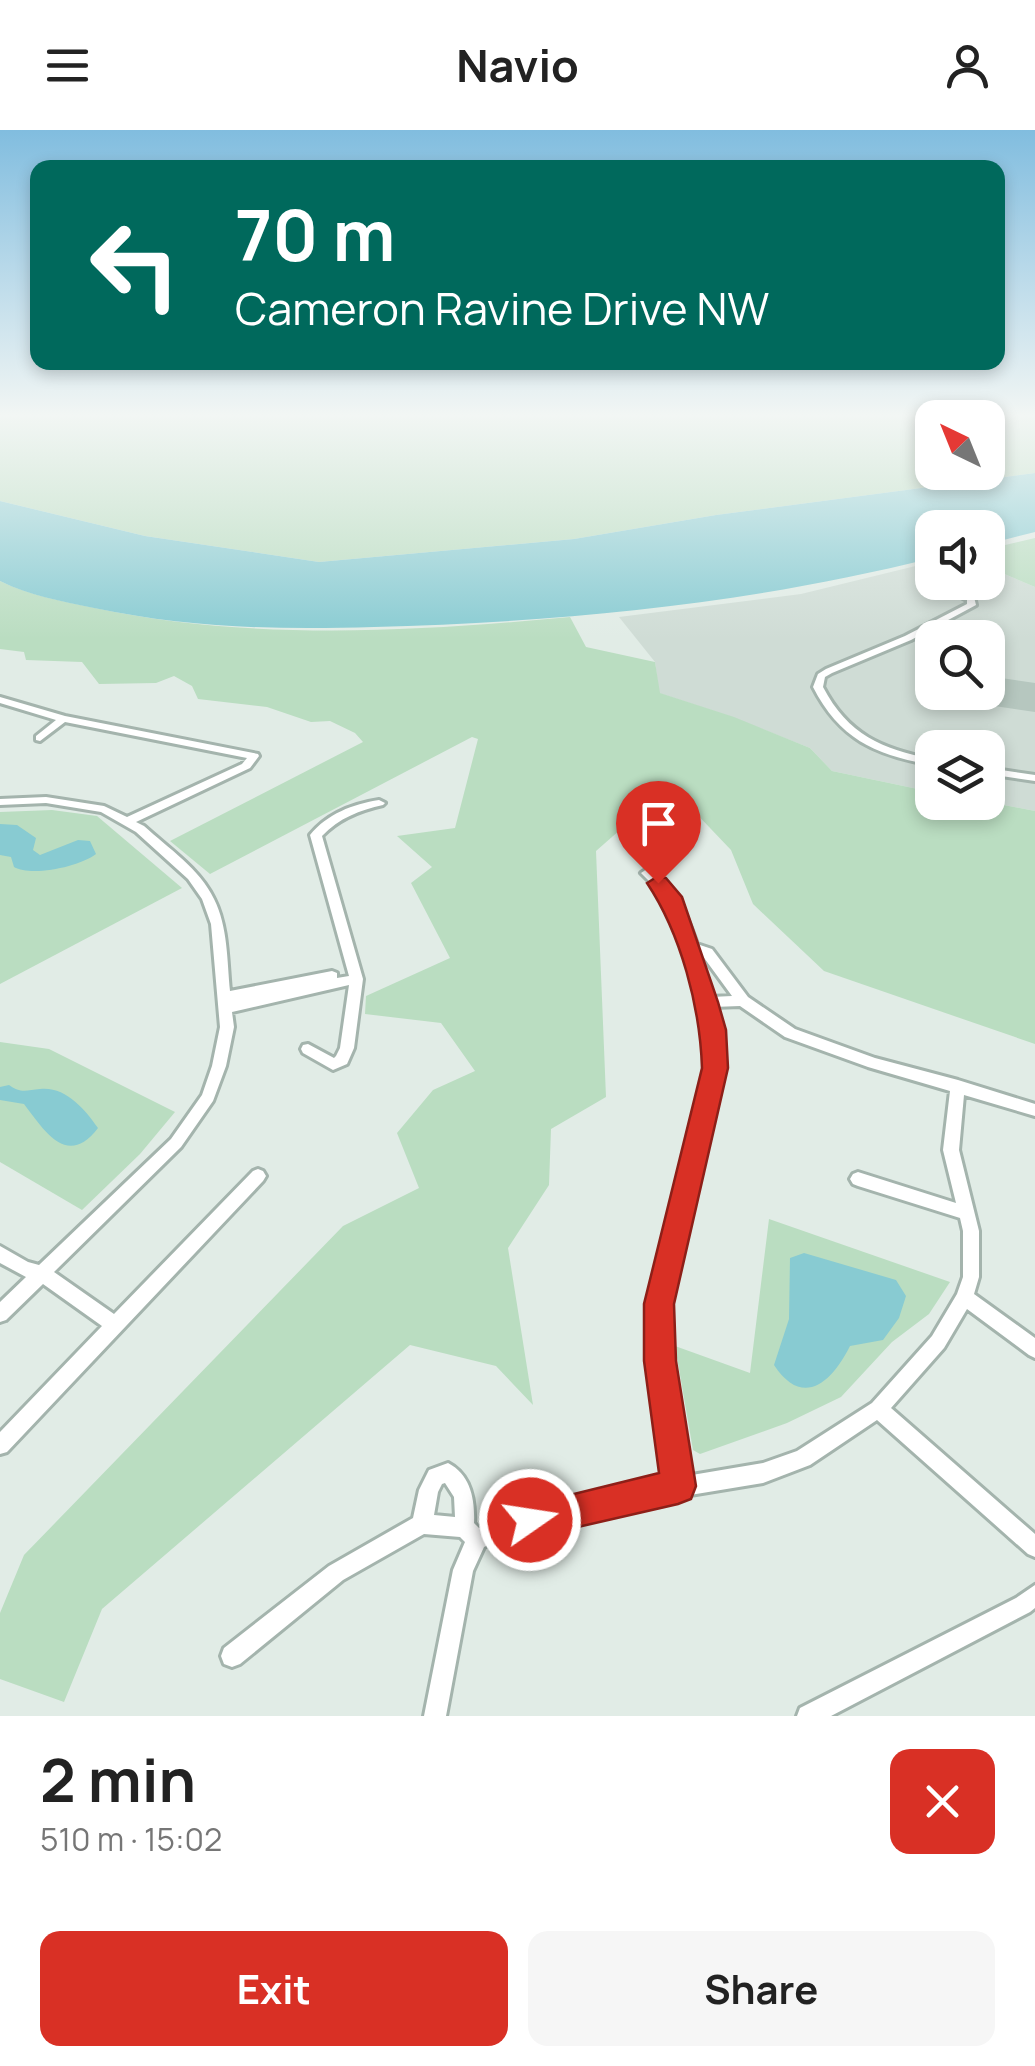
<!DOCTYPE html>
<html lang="en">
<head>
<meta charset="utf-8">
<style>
	body { margin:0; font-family:Manrope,sans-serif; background:#f6f6f6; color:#222; height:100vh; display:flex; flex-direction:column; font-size:38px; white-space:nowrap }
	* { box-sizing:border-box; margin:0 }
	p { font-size:32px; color:#767676 }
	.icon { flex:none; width:55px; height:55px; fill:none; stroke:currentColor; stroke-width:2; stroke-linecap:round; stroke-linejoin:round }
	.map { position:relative; height:1586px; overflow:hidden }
	.side { display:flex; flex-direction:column; background:#fff; flex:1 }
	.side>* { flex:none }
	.guide { position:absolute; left:30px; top:30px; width:975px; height:210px; border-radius:20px; box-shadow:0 5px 15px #0003; background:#00695c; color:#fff; overflow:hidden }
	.needle { width:65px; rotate:317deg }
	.controls { position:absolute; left:915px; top:270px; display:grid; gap:20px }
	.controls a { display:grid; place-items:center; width:90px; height:90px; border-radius:20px; background:#fff; box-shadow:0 5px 15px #0003; font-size:50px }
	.pin { position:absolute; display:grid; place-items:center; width:85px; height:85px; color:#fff; margin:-102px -42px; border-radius:50% 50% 50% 0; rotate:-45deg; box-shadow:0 0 10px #0007 }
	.pin .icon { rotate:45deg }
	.me { position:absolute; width:110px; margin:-55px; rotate:77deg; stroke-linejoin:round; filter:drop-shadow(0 0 8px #0008) }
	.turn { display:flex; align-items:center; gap:35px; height:210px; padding:0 40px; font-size:45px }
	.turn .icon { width:130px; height:130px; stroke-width:2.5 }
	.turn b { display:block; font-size:70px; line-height:85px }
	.round { display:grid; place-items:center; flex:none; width:105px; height:105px; border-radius:20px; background:#f6f6f6 }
	.headline { display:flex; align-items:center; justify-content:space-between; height:170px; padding:0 40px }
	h1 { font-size:60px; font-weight:700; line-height:75px }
	.cta { display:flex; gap:20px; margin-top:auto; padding:20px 40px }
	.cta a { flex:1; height:115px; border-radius:20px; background:#d93025; color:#fff; font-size:40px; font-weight:700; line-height:115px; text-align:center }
	.cta a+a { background:#f6f6f6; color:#222 }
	header { display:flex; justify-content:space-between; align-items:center; height:130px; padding:0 40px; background:#fff; font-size:45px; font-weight:700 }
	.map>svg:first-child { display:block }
	.built { fill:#cfdcd5; fill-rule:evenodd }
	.green { fill:#baddc1; fill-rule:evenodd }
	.water { fill:#88cbd2 }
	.building { fill:#b6c7bf }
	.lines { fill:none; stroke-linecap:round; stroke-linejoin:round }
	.minor-casing { stroke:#a4b4ad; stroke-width:6 }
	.minor { fill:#fff; fill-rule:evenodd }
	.route { fill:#d93025; stroke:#8d1f18; stroke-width:2.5 }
</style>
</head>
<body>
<header><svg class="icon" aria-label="menu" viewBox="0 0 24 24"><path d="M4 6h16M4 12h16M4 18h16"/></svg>Navio<svg class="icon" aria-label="person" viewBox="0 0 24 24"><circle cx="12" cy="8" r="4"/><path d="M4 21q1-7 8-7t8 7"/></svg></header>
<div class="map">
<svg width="1035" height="1586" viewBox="0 0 1035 1586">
	<rect width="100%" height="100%" fill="#e1ece6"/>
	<path class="built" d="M932,432V452H988V437L1035,457V681L988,672V618H932V662L832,641L810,618L729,586L659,563L655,532L619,487L801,464ZM932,508H988V562H932Z"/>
	<g class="green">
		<path d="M0,287H1035V343L716,385L574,409L319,432L145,406L0,371ZM932,288H988V342H932Z"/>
		<path d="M1035,408V457L988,437V419Z"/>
		<path d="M0,451C31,466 62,471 95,478C250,511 414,502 570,487L586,517L655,532L660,563L734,587L810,618L832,641L932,662V672H988L1035,681V914L824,841L753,774L731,720L670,656L596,721L606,967L551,999L549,1055L508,1118L533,1275L496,1236L410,1215L102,1479L64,1572L0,1549V1483L24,1425L343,1096L419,1058L397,1003L433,960L475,941L441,893L365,884L366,866L450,828L411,753L432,737L397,706L455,698L478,609L472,607L210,744L170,711L363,612L355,603L330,591L311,592L267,577L198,569L192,556L174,546L156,553L99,554L82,532L26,530L24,522L0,519Z"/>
		<path d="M52,680L97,686L182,758L0,854V682Z"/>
		<path d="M0,912L49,919L175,982L140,1024L82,1080L0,1032Z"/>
		<path d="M769,1089L950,1152L929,1184L892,1212L841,1267L787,1293L700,1324L693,1320L675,1216L750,1243Z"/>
	</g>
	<g class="water">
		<path d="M1035,343V402L988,414V398H932V428C750,474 562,492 374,497C278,500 189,498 94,478C61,471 30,466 0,451V371L145,406L319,432L574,409L716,385Z"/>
		<path d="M0,694L17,695L36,708L33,720L40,725L78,710L90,711L96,724C79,737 31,747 14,737L11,727L0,725Z"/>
		<path d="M9,955C21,964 27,960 40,959C65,956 85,979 98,998C67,1039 44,1000 24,974L0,970V957Z"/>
		<path d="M804,1123L896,1150L906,1166L899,1188L883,1210L850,1216C832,1252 803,1279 774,1235L789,1189L790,1128Z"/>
	</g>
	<path class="building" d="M988,546L1035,553V582L934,567V562H988Z"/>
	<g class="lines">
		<defs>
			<g id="minor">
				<path d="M942,453H948L974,467L976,475L911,510L832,543L825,547L823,557C848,605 882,619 932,629V635C876,625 840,610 813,557L818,544L826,539L905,506L967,474V470L942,457Z"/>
				<path d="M0,567L65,586L258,624L259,626L250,638L136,692L144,696C168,718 200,739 214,769C228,797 227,831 230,861L332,841L337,843V848L349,846L310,705C327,684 353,674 379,670L385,673L383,675C360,680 339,688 322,706L363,849L354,918L347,934L333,940L303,923L301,919L303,915L308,914L334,928L336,926L340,918L349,855L232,882L234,897L226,936L213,971L181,1017L54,1142L114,1184L253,1041L258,1039L263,1041L266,1046L263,1051L7,1322L0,1324V1302L102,1196L43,1154L6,1190L0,1192V1172L26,1147L0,1133V1116L28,1132L39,1135L171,1009L202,965L212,936L220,897L211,794L202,769L188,749L136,702L101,682L46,673L0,675V669L46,667L104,676L127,687L242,634L247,628L65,592L40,611L36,610V606L56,590L0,573Z"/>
				<path d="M988,638L1035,645V651L988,644Z"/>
				<path d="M647,739C675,754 687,786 697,814L712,819L748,867L795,899L875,928L958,950L1035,974V986L964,965L959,1020L979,1101V1147L974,1164L1035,1208V1228L1029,1225L967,1179L944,1218L891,1278L1035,1404V1427L1028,1424L877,1290L810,1335L763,1353L678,1367L506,1406L484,1417L473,1441L446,1586H424L453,1440L465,1412L460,1407L424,1404L343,1450L240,1534L232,1537L224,1534L221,1526L224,1518L329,1436L413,1388L419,1360L429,1340L448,1333C471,1345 475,1370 474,1393L479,1398L504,1387L667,1350L651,1231L650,1174L703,962L705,941L702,889L686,820L682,816L683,813L682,808L664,766L641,743ZM700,824L702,825L732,866L711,867ZM740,876L785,907L868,937L950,961L943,1020L956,1073L858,1042L853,1044L850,1049L853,1054L858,1056L960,1088L963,1101V1147L957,1164L932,1206L872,1273L797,1321L763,1333L686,1346L669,1231L668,1174L717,962L719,916L713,877ZM445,1353L454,1367L455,1387L434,1385L438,1362L442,1354Z"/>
				<path d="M1035,1455V1478L1030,1482L831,1586H797L800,1578L1016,1468Z"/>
			</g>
		</defs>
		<use href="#minor" class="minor-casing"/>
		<use href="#minor" class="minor"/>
	</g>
	<linearGradient id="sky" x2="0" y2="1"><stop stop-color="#81bddf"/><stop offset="0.56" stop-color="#f2f6f4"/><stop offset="1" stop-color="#f2f6f4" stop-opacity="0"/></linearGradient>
	<rect width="1035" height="509" fill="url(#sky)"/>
	<path class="route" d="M658,746L666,748L682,767L718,872L726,900L728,938L674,1174L676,1231L696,1356L691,1369L678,1374L530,1408L517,1403L512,1390L517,1378L659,1343L644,1231V1174L702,938C700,877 681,804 647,753Z"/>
</svg>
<div class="controls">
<a><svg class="needle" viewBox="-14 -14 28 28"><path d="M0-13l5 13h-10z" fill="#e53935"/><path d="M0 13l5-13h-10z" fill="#767676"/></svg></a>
<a><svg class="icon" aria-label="sound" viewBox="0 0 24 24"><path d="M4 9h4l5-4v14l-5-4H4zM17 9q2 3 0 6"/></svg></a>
<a><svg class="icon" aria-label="search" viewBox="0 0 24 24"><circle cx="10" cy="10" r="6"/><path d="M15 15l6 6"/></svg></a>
<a><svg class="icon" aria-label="layers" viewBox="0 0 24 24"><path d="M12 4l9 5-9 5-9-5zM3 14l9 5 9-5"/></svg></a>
</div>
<div class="pin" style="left:658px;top:753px;background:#d93025"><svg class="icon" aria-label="arrive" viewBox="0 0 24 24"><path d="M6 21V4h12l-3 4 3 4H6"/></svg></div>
<svg class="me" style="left:530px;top:1390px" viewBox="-20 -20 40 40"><circle r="17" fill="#d93025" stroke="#fff" stroke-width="3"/><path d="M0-11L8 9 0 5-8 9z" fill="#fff"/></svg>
<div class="guide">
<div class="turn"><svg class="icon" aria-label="left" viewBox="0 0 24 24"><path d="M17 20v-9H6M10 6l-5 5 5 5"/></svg><div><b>70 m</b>Cameron Ravine Drive NW</div></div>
</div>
</div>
<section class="side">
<div class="headline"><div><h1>2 min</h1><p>510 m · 15:02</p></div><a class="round" style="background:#d93025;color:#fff"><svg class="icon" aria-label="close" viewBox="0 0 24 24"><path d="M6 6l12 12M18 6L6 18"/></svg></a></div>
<div class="cta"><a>Exit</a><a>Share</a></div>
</section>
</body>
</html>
